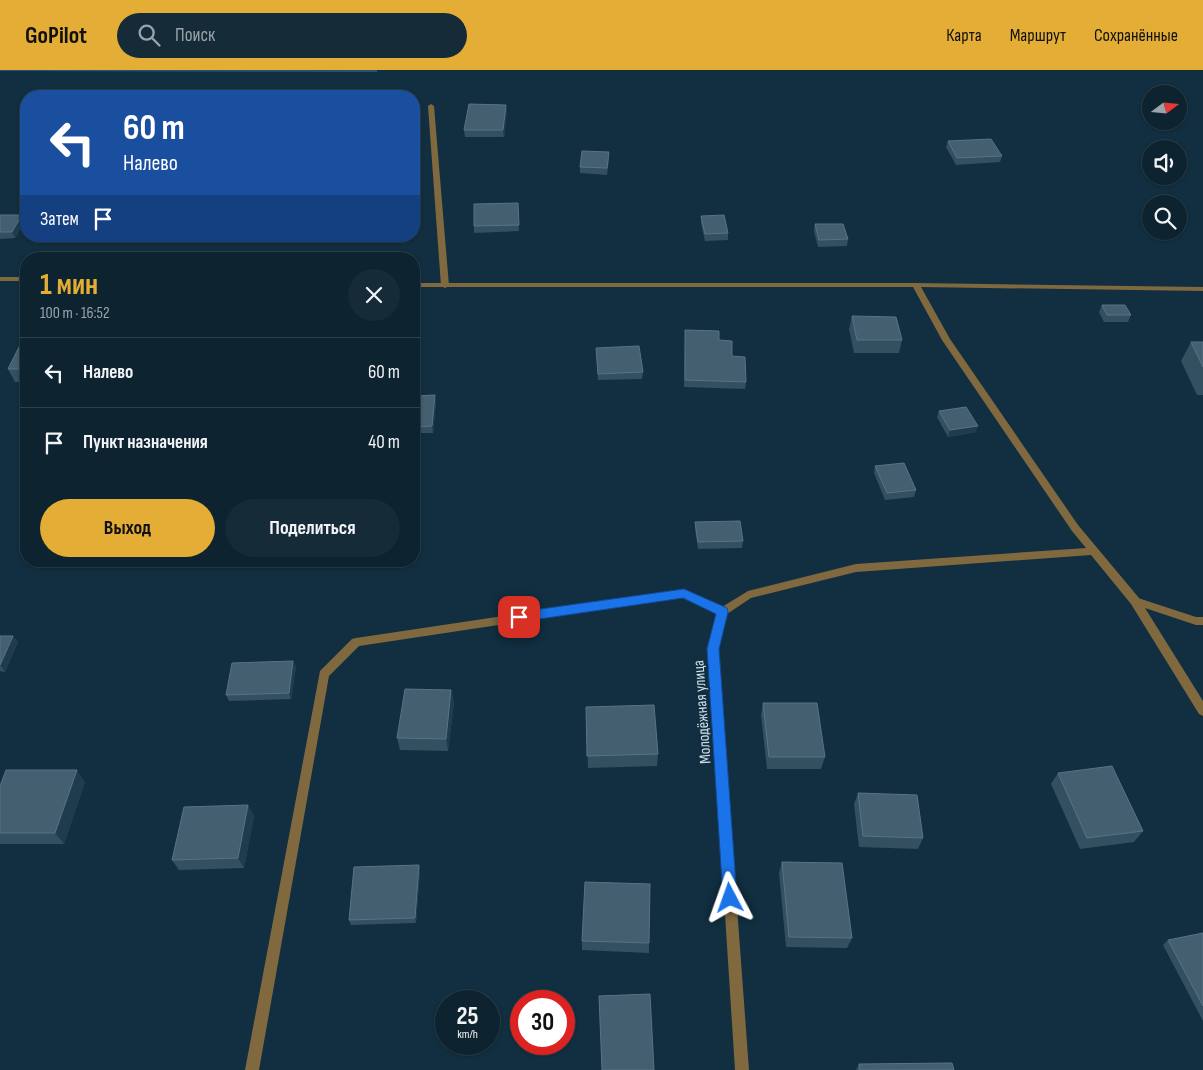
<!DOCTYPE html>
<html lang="ru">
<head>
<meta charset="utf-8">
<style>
	body { margin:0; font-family:"Sofia Sans Condensed",sans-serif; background:#162b38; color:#f1f3f6; height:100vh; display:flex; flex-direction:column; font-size:19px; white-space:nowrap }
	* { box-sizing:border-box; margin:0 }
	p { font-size:16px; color:#9aa4ab }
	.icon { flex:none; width:28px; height:28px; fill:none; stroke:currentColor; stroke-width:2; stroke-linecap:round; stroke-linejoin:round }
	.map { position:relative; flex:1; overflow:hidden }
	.side { position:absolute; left:20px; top:182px; width:400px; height:315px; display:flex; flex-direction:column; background:#0d2330; border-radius:20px; box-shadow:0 1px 4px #0004,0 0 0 1px #2d404c }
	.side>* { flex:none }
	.top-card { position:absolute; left:20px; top:20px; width:400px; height:152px; border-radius:20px; box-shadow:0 1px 4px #0004,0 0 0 1px #2d404c; background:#1a4fa0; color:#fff; overflow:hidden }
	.needle { width:32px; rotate:74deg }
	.fabs { position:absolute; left:1142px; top:15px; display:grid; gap:10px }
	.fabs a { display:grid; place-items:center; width:45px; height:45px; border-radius:50%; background:#0d2330; box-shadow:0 1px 4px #0004,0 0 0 1px #2d404c; font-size:25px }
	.speed { position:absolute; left:435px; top:920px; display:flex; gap:10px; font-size:25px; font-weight:700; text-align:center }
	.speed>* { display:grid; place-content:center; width:65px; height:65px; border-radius:50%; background:#0d2330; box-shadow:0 1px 4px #0004,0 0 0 1px #2d404c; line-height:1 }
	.speed small { font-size:12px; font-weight:400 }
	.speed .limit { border:8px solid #d22; background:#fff; color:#111 }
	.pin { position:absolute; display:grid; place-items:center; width:42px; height:42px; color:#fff; margin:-21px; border-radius:10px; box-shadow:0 2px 8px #0006 }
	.me { position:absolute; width:55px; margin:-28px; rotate:356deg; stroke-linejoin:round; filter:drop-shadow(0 0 4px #0008) }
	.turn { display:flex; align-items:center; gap:18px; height:105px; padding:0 20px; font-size:22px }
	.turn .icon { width:65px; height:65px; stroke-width:2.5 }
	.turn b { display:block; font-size:35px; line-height:42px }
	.then { display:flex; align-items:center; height:48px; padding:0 20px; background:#0003; gap:10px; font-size:19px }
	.round { display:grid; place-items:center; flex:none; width:52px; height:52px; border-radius:26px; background:#162b38 }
	.head { display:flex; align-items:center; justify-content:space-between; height:85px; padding:0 20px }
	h1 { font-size:30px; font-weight:700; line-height:38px; color:#e4ad35 }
	.action { display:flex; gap:10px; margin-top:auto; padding:10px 20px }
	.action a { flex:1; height:58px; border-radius:30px; background:#e4ad35; color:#111; font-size:20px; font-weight:700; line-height:58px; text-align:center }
	.action a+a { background:#162b38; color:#f1f3f6 }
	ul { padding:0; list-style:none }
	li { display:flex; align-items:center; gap:15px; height:70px; padding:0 20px; border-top:1px solid #2d404c }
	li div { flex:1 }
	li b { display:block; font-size:19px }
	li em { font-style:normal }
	header { display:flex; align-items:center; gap:30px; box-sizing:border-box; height:70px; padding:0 25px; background:#e4ad35; color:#111 }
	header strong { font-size:24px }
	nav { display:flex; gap:28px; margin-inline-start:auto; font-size:18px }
	.search { width:350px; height:45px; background:#162b38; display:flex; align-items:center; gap:12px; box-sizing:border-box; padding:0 18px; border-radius:28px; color:#9aa4ab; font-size:19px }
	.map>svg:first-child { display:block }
	.green { fill:#235572 }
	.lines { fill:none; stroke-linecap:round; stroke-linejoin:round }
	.lane { fill:#80693e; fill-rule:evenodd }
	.street { fill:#80693e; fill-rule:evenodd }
	.wall { fill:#335061 }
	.shaded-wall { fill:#1e3c4e }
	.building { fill:#435f70; stroke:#597383 }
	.route { fill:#1a73e8; stroke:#114b97 }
	.labels { text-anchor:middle; stroke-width:4; stroke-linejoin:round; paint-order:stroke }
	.street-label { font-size:16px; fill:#cddee9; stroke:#112f40 }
</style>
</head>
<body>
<header>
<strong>GoPilot</strong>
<div class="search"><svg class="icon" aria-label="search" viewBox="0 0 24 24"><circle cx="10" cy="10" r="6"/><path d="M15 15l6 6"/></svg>Поиск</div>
<nav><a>Карта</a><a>Маршрут</a><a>Сохранённые</a></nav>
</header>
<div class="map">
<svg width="1203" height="1000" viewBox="0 0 1203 1000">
	<rect width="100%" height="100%" fill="#112f40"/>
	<path class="green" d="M0,0H377V2L0,1Z"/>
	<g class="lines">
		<g class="lane">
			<path d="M431,34L434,36L449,216L445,218L441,216L428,36Z"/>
			<path d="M1135,527L1196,547H1203V555H1196L1145,538L1203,631V646L1199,644L1131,534L1130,531L1131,528Z"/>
		</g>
		<g class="street">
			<rect x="0" y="207" width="26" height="4"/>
			<path d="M414,213H916L1203,217V221L921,217L950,269L1078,455L1139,528L1140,531L1139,534H1131L1091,485L856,502L751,528L727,544L718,579L749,1000H735L708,579L716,544L683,527L359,576L329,606L259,1000H245L320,601L352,569L356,568L684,519L722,537L748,521L856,494L1086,478L1072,461L942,270L913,217H414Z"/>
		</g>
	</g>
	<g class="wall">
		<path d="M507,41L504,67H465L464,60Z"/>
		<path d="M948,71L1002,86L1000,92L956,95L946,77Z"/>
		<path d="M609,89L607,105L580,103V97Z"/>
		<path d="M518,133L519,161L474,163V156Z"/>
		<path d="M0,145H22L25,151L15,168L0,169Z"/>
		<path d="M701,146L728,163V170L705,171L701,153Z"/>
		<path d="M815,154L848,169L847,176L818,177L814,161Z"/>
		<path d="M1102,235L1131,245L1128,252H1104L1099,242Z"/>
		<path d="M852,246L902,270L899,283H854L849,259Z"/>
		<path d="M685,260L719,270L732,286L746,312L745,319L684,317Z"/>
		<path d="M26,265V312H15L8,299Z"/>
		<path d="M1191,272H1203V325H1197L1181,291Z"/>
		<path d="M596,278L643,302L642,309L598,310Z"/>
		<path d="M414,326L436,332L433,363H414Z"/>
		<path d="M939,341L976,362L948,367L937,347Z"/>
		<path d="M875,396L916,420L914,427L885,430L874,403Z"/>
		<path d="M695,452L743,471L742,478L698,479L695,459Z"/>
		<path d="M0,566H13L18,572L5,602L0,601Z"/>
		<path d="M293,591L296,597L291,629L229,631L226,625Z"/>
		<path d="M451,620L454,632L448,681L400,680L397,668Z"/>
		<path d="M763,633L825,687L821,699H767L761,645Z"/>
		<path d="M586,637L658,684L657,696L588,698Z"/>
		<path d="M1058,703L1143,761L1134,772L1080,779L1051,714Z"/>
		<path d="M85,712L64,774H0V716Z"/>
		<path d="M858,723L923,768L918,779L859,777L854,734Z"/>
		<path d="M248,735L254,746L244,798L179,800L172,790Z"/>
		<path d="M782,792L852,868L847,878L786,877L779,803Z"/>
		<path d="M419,795L420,800L416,853L351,855L349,850Z"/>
		<path d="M1203,863V951L1163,875L1168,870Z"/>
		<path d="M582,871L649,873V883L582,880Z"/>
		<path d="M859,994L954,1000H856Z"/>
	</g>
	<g class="shaded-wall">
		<path d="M506,35L507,41L504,67L503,60Z"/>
		<path d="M22,145L25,151L15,168L12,162Z"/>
		<path d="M435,325L436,332L433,363L432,356Z"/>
		<path d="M978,356L976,362L948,367L950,360Z"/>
		<path d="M13,566L18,572L5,602L0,595Z"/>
		<path d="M293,591L296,597L291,629L289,623Z"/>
		<path d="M451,620L454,632L448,681L446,669Z"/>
		<path d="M77,700L85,712L64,774L55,763Z"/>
		<path d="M248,735L254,746L244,798L238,788Z"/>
		<path d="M419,795L420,800L416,853L415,848Z"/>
	</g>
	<g class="building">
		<path d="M469,34L506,35L503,60H464Z"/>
		<path d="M991,69L1002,86L957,88L948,71Z"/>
		<path d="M582,81L609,82L607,98L580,97Z"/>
		<path d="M518,133L519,155L474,156V134Z"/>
		<path d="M0,145H22L12,162H0Z"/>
		<path d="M724,145L728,163L705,164L701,146Z"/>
		<path d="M815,154H843L848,169L819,170Z"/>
		<path d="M1102,235H1125L1131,245H1107Z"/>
		<path d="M852,246L896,247L902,270H857Z"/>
		<path d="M685,260L719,261V270L732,271V286L745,287L746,312L685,310Z"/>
		<path d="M25,265H26V299H8Z"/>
		<path d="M1191,272H1203V297Z"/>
		<path d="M639,276L643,302L598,304L596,278Z"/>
		<path d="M435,325L432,356L414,357V326Z"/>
		<path d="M966,337L978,356L950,360L939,341Z"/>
		<path d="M904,393L916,420L887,423L875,396Z"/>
		<path d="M740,451L743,471L698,472L695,452Z"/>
		<path d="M0,566H13L0,595Z"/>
		<path d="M293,591L289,623L226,625L232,593Z"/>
		<path d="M405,619L451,620L446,669L397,668Z"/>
		<path d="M763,633H817L825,687H769Z"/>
		<path d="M654,635L658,684L587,686L586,637Z"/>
		<path d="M1112,696L1143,761L1087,768L1058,703Z"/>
		<path d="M6,700H77L55,763H0V716Z"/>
		<path d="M858,723L917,725L923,768L863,766Z"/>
		<path d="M248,735L238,788L172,790L184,737Z"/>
		<path d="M782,792L842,793L852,868L789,867Z"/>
		<path d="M419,795L415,848L349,850L354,797Z"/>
		<path d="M585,812L650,814L649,873L582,871Z"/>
		<path d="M1203,863V936L1168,870Z"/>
		<path d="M650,924L654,1000H602L599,926Z"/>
		<path d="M952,993L954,1000H860L859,994Z"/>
	</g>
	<path class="route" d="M684,519L727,538L728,542L719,579L737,828L735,833L730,834L725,833L723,828L707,579L716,544L683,528L519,552L514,550L513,547L514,544L519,542Z"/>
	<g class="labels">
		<g class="street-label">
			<text transform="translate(701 642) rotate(-94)" y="6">Молодёжная улица</text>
		</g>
	</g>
</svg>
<div class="fabs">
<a><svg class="needle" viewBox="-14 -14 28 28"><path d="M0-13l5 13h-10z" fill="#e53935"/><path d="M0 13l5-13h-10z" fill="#9aa4ab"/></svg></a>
<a><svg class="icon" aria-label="sound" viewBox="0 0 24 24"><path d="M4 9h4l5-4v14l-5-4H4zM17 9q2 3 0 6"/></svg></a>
<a><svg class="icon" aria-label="search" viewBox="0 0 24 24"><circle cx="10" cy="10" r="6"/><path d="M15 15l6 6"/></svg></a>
</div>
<div class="speed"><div>25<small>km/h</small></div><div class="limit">30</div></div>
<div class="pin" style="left:519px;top:547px;background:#d93025"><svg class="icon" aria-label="arrive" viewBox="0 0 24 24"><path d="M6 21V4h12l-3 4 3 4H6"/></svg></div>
<svg class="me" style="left:730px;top:828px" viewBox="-20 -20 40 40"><path d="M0-17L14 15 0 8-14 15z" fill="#1a73e8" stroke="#fff" stroke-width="4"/></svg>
<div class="top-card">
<div class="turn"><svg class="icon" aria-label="left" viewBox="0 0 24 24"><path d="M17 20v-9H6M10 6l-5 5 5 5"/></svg><div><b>60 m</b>Налево</div></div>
<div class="then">Затем<svg class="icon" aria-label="arrive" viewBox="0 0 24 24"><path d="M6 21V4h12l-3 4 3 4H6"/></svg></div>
</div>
<section class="side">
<div class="head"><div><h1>1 мин</h1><p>100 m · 16:52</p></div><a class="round"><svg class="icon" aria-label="close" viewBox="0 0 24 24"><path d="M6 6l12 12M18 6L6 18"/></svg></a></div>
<ul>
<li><svg class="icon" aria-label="left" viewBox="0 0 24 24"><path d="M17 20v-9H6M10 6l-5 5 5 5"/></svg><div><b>Налево</b></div><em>60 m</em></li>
<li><svg class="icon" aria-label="arrive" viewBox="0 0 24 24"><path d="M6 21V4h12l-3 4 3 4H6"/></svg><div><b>Пункт назначения</b></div><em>40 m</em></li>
</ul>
<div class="action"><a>Выход</a><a>Поделиться</a></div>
</section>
</div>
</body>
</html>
